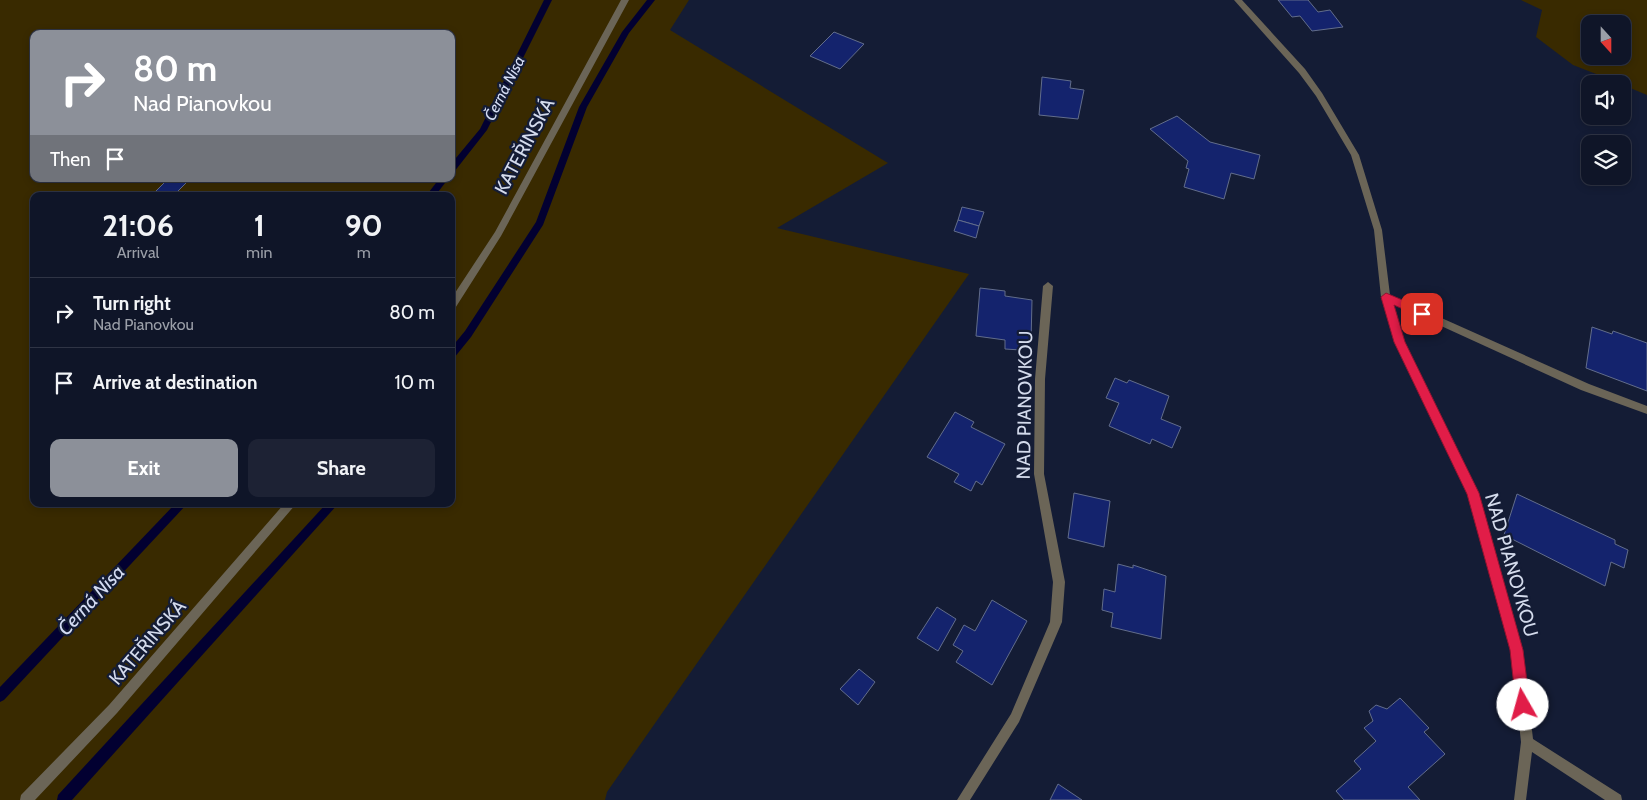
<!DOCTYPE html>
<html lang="en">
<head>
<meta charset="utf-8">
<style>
	body { margin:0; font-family:Cabin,sans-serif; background:#1d2234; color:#f1f3f6; height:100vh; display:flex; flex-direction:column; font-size:19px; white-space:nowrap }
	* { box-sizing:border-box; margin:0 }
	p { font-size:16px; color:#9b9fa8 }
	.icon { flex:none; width:28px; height:28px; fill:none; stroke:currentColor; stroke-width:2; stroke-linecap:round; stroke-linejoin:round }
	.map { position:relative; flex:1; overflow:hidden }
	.details { position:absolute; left:30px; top:192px; width:425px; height:315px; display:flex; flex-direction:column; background:#0f1528; border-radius:10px; box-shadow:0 2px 8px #0003,0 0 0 1px #2f3445 }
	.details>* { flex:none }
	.top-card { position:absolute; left:30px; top:30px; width:425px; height:152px; border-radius:10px; box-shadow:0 2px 8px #0003,0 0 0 1px #2f3445; background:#8c9099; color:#fff; overflow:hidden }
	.needle { width:32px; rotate:159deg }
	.tools { position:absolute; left:1581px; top:15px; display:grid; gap:10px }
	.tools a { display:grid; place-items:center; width:50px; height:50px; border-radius:10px; background:#0f1528; box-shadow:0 2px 8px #0003,0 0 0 1px #2f3445; font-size:25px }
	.pin { position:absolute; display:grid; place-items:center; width:42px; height:42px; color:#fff; margin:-21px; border-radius:10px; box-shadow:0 2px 8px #0006 }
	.me { position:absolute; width:55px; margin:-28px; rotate:353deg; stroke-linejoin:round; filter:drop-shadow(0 0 4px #0008) }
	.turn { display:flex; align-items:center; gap:18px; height:105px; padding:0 20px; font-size:22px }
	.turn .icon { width:65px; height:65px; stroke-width:2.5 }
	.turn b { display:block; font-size:35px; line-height:42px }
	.then { display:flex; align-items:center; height:48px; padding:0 20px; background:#0003; gap:10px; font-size:19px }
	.eta { display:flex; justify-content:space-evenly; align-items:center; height:85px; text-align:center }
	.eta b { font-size:30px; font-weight:800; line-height:35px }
	.primary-button { display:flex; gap:10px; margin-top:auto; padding:10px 20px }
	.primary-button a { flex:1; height:58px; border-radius:10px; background:#8c9099; color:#fff; font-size:20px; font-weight:800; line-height:58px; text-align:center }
	.primary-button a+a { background:#1d2234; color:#f1f3f6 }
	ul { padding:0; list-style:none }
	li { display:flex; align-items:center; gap:15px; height:70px; padding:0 20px; border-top:1px solid #2f3445 }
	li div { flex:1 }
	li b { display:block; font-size:19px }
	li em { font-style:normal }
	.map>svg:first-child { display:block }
	.green { fill:#392a00; fill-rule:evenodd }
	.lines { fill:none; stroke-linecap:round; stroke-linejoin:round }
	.stream { fill:#020031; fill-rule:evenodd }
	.building { fill:#14236d; stroke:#626d8b }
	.minor { fill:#6b6557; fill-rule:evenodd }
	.tertiary { fill:#6b6557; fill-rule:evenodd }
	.route { fill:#e11d48; stroke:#92132f }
	.labels { text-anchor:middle; stroke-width:4.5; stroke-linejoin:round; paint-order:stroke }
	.far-water-label { font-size:16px; font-style:italic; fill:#d4dcf3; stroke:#141c35 }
	.street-label { font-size:19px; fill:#d4dbec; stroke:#141c35 }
	.water-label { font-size:20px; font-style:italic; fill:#d4dcf3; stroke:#141c35 }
</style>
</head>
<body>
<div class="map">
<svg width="1647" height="800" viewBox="0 0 1647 800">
	<rect width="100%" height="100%" fill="#141c35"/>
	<g class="green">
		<path d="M0,0H689L670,30L888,163L777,228L969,274L607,792L605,800H0ZM34,34H451V179H34ZM34,196H451V504H34Z"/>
		<path d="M1521,0H1647V95L1623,85L1622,84L1573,65L1536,37L1542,10ZM1590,24H1622V56H1590Z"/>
	</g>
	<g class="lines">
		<g class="stream">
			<path d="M544,0H552L487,130L454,172L451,173V164L480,129Z"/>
			<path d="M647,0H655L629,33L587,107L543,225L471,337L454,358L451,359V348L465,331L536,222L579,107L622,32Z"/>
			<path d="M439,179H448L435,196H426Z"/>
			<path d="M175,504H187L4,700L0,702V687Z"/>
			<path d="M326,504H338L72,800H57L58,795Z"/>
		</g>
	</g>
	<g class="building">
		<path d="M1278,0H1308L1318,12L1330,10L1343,27L1312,31L1300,16L1292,17Z"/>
		<path d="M834,32L864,44L840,69L810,56Z"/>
		<path d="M1042,77L1071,81L1070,88L1084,90L1078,119L1039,115Z"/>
		<path d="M1177,116L1210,142L1260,155L1254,179L1231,173L1224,199L1184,187L1189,169L1186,168L1188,161L1150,129Z"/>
		<path d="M168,179L189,180L173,196H151Z"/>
		<path d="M962,207L984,212L979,226L958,220Z"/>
		<path d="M958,220L979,226L976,238L954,231Z"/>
		<path d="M980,288L1005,291V296L1032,300L1031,342L1021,341V350L1005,349V340L976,336Z"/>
		<path d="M1592,327L1612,334L1613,331L1647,343V391L1586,368Z"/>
		<path d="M1115,378L1127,383L1129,380L1169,396L1161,419L1181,427L1172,448L1152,439L1150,444L1109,426L1119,403L1106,398Z"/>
		<path d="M955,412L974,422L971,427L1005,444L982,485L976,481L971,491L954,482L959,474L927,457Z"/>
		<path d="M1074,493L1110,501L1104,547L1068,538Z"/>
		<path d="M1517,494L1615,540V544L1628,550L1624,568L1611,562L1605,586L1504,535Z"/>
		<path d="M1118,564L1133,568V565L1166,576L1161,639L1111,627L1113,613L1102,610L1104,589L1115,592Z"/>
		<path d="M992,600L1027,621L992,685L956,662L963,651L953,645L964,625L975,631Z"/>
		<path d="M937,607L956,619L938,651L917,638Z"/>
		<path d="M859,669L875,682L858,705L840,689Z"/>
		<path d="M1400,698L1429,728L1424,732L1445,754L1408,787L1420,800H1344L1336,791L1361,769L1354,761L1376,741L1364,728L1373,721L1369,711L1376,705L1387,709Z"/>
		<path d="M1058,784L1082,800H1050Z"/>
	</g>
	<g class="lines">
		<g class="minor">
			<path d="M1234,0H1242L1305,69L1322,93L1359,155L1382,230L1390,295L1589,384L1647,406V414L1581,390L1393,304L1405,343L1478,493L1523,650L1533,739L1621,795L1622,800H1605L1532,752L1526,800H1514L1521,742L1511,650L1468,493L1395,343L1381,297L1374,230L1351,155L1316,96L1299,73Z"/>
			<path d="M1048,282L1053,286L1045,379L1044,474L1065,582L1062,622L1019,722L970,800H957L1011,714L1050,622L1053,582L1034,474L1035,379L1043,286Z"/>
		</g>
		<g class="tertiary">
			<path d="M621,0H629L501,236L454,310L451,311V299L495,232Z"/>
			<path d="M284,504H296L117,713L35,800H20L21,795L109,705Z"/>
		</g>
	</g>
	<path class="route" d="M1386,293L1426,310L1427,314L1422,318L1394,305L1405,342L1479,493L1523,650L1530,705L1528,710L1523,712L1518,710L1516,705L1510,650L1467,494L1394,342L1381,297Z"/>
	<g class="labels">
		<g class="far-water-label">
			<text transform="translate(504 88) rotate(-63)" y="6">Černá Nisa</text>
		</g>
		<g class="street-label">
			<text transform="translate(524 146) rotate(-62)" y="7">KATEŘINSKÁ</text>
			<text transform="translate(1024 405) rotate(-89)" y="7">NAD PIANOVKOU</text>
			<text transform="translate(1512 565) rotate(74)" y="7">NAD PIANOVKOU</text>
			<text transform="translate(147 642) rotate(-49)" y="7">KATEŘINSKÁ</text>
		</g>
		<g class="water-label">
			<text transform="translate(91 600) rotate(-47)" y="7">Černá Nisa</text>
		</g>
	</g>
</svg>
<div class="tools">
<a><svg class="needle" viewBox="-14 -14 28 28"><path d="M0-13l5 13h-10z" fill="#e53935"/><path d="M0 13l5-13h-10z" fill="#9b9fa8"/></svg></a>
<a><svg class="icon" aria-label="sound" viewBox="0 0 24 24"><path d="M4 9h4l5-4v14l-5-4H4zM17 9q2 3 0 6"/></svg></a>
<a><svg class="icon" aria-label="layers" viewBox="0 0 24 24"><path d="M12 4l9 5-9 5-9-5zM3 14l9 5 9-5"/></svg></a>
</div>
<div class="pin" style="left:1422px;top:314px;background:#d93025"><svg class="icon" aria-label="arrive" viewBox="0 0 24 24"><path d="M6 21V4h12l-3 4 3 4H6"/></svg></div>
<svg class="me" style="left:1523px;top:705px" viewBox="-20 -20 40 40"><circle r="19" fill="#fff"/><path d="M0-13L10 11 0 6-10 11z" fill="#e11d48"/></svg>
<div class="top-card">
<div class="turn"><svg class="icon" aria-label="right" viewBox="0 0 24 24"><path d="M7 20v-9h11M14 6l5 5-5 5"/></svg><div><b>80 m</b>Nad Pianovkou</div></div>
<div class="then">Then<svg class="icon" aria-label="arrive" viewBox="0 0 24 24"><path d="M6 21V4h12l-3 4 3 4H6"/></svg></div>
</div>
<section class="details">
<div class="eta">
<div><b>21:06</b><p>Arrival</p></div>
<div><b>1</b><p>min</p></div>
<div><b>90</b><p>m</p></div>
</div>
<ul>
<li><svg class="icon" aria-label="right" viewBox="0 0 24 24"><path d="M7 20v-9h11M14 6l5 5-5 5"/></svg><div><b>Turn right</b><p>Nad Pianovkou</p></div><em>80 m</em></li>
<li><svg class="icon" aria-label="arrive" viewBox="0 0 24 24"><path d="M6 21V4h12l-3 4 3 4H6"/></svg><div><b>Arrive at destination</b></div><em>10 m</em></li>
</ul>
<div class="primary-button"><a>Exit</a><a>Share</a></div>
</section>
</div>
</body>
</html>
